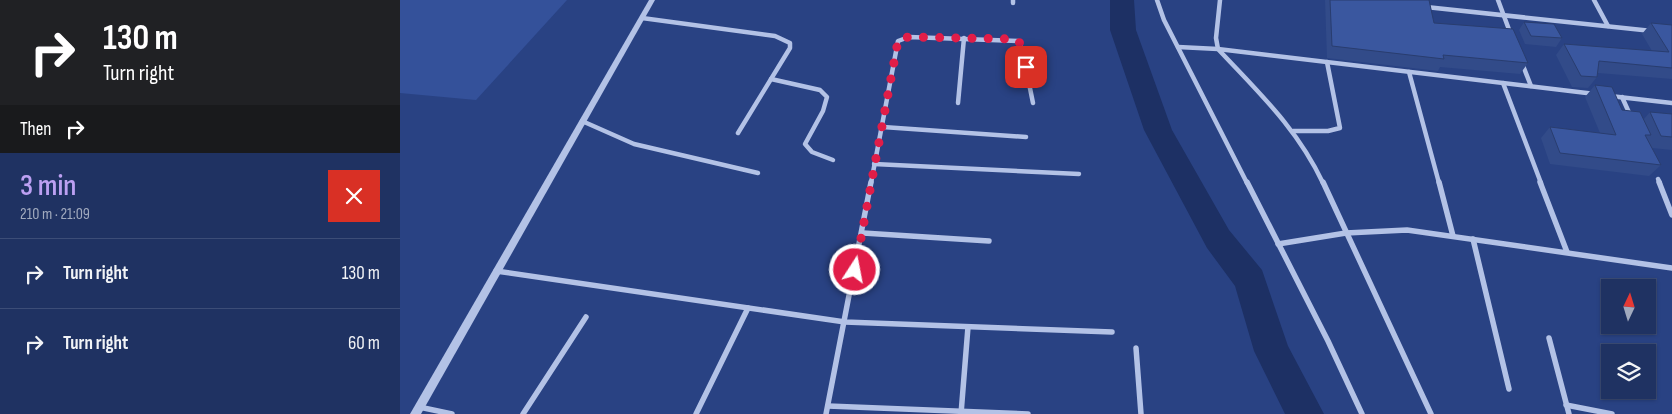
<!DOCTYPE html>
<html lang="en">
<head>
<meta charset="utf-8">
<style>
	body { margin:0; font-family:"Sofia Sans Condensed",sans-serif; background:#273a68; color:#f1f3f6; height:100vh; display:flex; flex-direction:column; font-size:19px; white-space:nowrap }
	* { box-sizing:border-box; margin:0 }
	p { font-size:16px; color:#a1aabe }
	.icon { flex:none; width:28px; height:28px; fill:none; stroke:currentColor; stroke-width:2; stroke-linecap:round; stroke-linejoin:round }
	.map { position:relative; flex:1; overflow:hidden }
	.details { display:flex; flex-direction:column; background:#1f3262; width:400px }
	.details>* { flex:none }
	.hud { background:#202124; color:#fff; overflow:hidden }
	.needle { width:32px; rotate:4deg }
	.buttons { position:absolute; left:1201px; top:279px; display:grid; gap:10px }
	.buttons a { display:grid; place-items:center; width:55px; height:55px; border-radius:0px; background:#1f3262; box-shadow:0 1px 4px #0004,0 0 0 1px #3c4d77; font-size:25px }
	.pin { position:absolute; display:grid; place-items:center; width:42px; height:42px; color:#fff; margin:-21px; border-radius:10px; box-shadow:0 2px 8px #0006 }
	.me { position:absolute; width:55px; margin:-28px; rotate:11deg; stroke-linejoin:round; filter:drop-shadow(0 0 4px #0008) }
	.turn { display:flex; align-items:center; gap:18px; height:105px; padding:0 20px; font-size:22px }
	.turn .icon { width:65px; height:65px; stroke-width:2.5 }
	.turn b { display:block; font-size:35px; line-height:42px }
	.then { display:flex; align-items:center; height:48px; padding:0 20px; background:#0003; gap:10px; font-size:19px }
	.round { display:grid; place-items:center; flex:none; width:52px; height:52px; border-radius:0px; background:#273a68 }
	.summary { display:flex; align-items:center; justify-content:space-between; height:85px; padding:0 20px }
	h1 { font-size:30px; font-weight:600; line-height:38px; color:#bca0f2 }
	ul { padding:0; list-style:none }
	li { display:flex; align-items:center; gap:15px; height:70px; padding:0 20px; border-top:1px solid #3c4d77 }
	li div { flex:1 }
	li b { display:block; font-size:19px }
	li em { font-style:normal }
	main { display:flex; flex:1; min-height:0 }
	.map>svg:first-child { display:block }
	.green { fill:#34519a }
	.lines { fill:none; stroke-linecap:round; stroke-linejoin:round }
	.river { fill:#1d3064; fill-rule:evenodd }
	.minor-far1 { stroke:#b3c2e6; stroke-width:4.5 }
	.minor { stroke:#b3c2e6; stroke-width:5.5 }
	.tertiary { fill:#b3c2e6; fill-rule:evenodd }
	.wall { fill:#324b89 }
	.building { fill:#3a579f; stroke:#293d6f }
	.route { stroke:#e11d48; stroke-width:9; stroke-dasharray:0 16.2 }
</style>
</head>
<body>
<main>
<section class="details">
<div class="hud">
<div class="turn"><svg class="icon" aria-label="right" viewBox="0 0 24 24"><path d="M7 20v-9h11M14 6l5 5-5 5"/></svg><div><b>130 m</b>Turn right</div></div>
<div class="then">Then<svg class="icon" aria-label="right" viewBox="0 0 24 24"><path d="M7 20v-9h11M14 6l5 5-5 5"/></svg></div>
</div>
<div class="summary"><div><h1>3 min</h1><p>210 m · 21:09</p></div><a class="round" style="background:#d93025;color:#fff"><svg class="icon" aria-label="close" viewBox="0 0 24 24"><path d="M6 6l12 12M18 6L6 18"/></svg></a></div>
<ul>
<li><svg class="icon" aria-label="right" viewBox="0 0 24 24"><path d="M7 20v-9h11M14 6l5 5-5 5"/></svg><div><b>Turn right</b></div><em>130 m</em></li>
<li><svg class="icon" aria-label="right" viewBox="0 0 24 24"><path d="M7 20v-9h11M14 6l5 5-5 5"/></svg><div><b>Turn right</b></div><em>60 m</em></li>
</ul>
</section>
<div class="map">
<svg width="1272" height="414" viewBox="0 0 1272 414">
	<rect width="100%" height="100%" fill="#294283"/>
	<path class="green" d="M0,0H167L76,100L0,93Z"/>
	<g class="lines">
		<path class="river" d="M710,0H734L736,30L772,130L829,230L862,270L888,346L924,414H885L854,351L835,286L807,248L744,130L710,30Z"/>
		<g class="minor-far1">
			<path d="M613,0V3"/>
			<path d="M757,0L764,20L847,183"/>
			<path d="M820,0L816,38L818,49C859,93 897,128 923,183"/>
			<path d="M1098,0L1111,35"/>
			<path d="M1194,0L1208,26"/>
			<path d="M1026,7L1252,31"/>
			<path d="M242,18L375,36L390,43V48L338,133"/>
			<path d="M778,47L818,49L1195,94"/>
			<path d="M1122,63L1131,86"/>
			<path d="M1009,72L1039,183"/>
			<path d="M371,79L420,90L427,97L423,111L405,144L412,152L433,160"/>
			<path d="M1103,83L1141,183"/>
			<path d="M1210,96L1272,103"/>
			<path d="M1222,97L1231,117"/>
			<path d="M558,103L564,38"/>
			<path d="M182,121L234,144L358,173"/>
			<path d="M483,127L626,137"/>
			<path d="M893,131H928L940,128L927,62"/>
			<path d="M474,164L679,174"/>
			<path d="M1258,179L1260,183"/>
			<path d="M471,183L498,41L509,37L618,41L622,49L633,103"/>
		</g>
		<g class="minor">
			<path d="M847,182L928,341L962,414"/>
			<path d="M923,182L1031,414"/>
			<path d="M1039,182L1053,236"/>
			<path d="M1140,182L1167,252"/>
			<path d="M1259,182L1272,215"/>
			<path d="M463,233L589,241"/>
			<path d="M1073,239L1109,389"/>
			<path d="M878,244L946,233L1007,230L1272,268"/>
			<path d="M96,271L445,322L712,332"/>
			<path d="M1149,338L1169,414"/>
			<path d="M736,348L741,414"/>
			<path d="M1166,405L1212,414"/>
			<path d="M428,406L628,414"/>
			<path d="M19,407L52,414"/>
			<path d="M123,414L186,317"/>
			<path d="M296,414L348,308"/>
			<path d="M426,414L471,182"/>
			<path d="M561,414L568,327"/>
		</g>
		<path class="tertiary" d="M249,0H255L21,414H10Z"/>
	</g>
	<g class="wall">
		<path d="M925,0H1029L1034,23L1128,63L1120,74L1040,67L1038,71L927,58Z"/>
		<path d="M1124,22L1162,38L1156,47L1125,44L1119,30Z"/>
		<path d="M1251,23L1272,25V79L1198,73L1197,77L1188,88L1172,87L1156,55L1164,44L1252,51L1242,34Z"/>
		<path d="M1195,85L1222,110L1244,119L1250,112L1272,114V150L1252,148L1261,165L1249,176L1150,164L1141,138L1150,127L1200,133L1185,97Z"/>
	</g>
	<g class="building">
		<path d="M930,0H1029L1034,23L1113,29L1128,63L1043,55L1044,59L932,46Z"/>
		<path d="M1124,22L1154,24L1162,38L1131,36Z"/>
		<path d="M1251,23L1272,25V68L1199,61L1197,77L1181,76L1164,44L1269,52Z"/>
		<path d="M1195,85L1212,87L1222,110L1240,112L1251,135H1245L1261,165L1160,153L1150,127L1216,135Z"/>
		<path d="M1250,112L1272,114V137L1261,136Z"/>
	</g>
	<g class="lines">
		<path class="route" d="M455,270L498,41L508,37L614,39L620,43L626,67"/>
	</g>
</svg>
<div class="buttons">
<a><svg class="needle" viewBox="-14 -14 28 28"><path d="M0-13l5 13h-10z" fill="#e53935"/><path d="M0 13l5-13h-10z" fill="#a1aabe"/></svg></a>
<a><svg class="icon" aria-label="layers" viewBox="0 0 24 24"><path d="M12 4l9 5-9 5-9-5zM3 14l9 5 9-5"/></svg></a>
</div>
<div class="pin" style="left:626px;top:67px;background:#d93025"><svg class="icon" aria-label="arrive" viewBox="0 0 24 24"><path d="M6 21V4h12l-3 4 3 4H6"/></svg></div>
<svg class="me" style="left:455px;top:270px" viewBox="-20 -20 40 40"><circle r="17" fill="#e11d48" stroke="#fff" stroke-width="3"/><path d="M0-11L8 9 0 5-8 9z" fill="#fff"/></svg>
</div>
</main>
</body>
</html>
